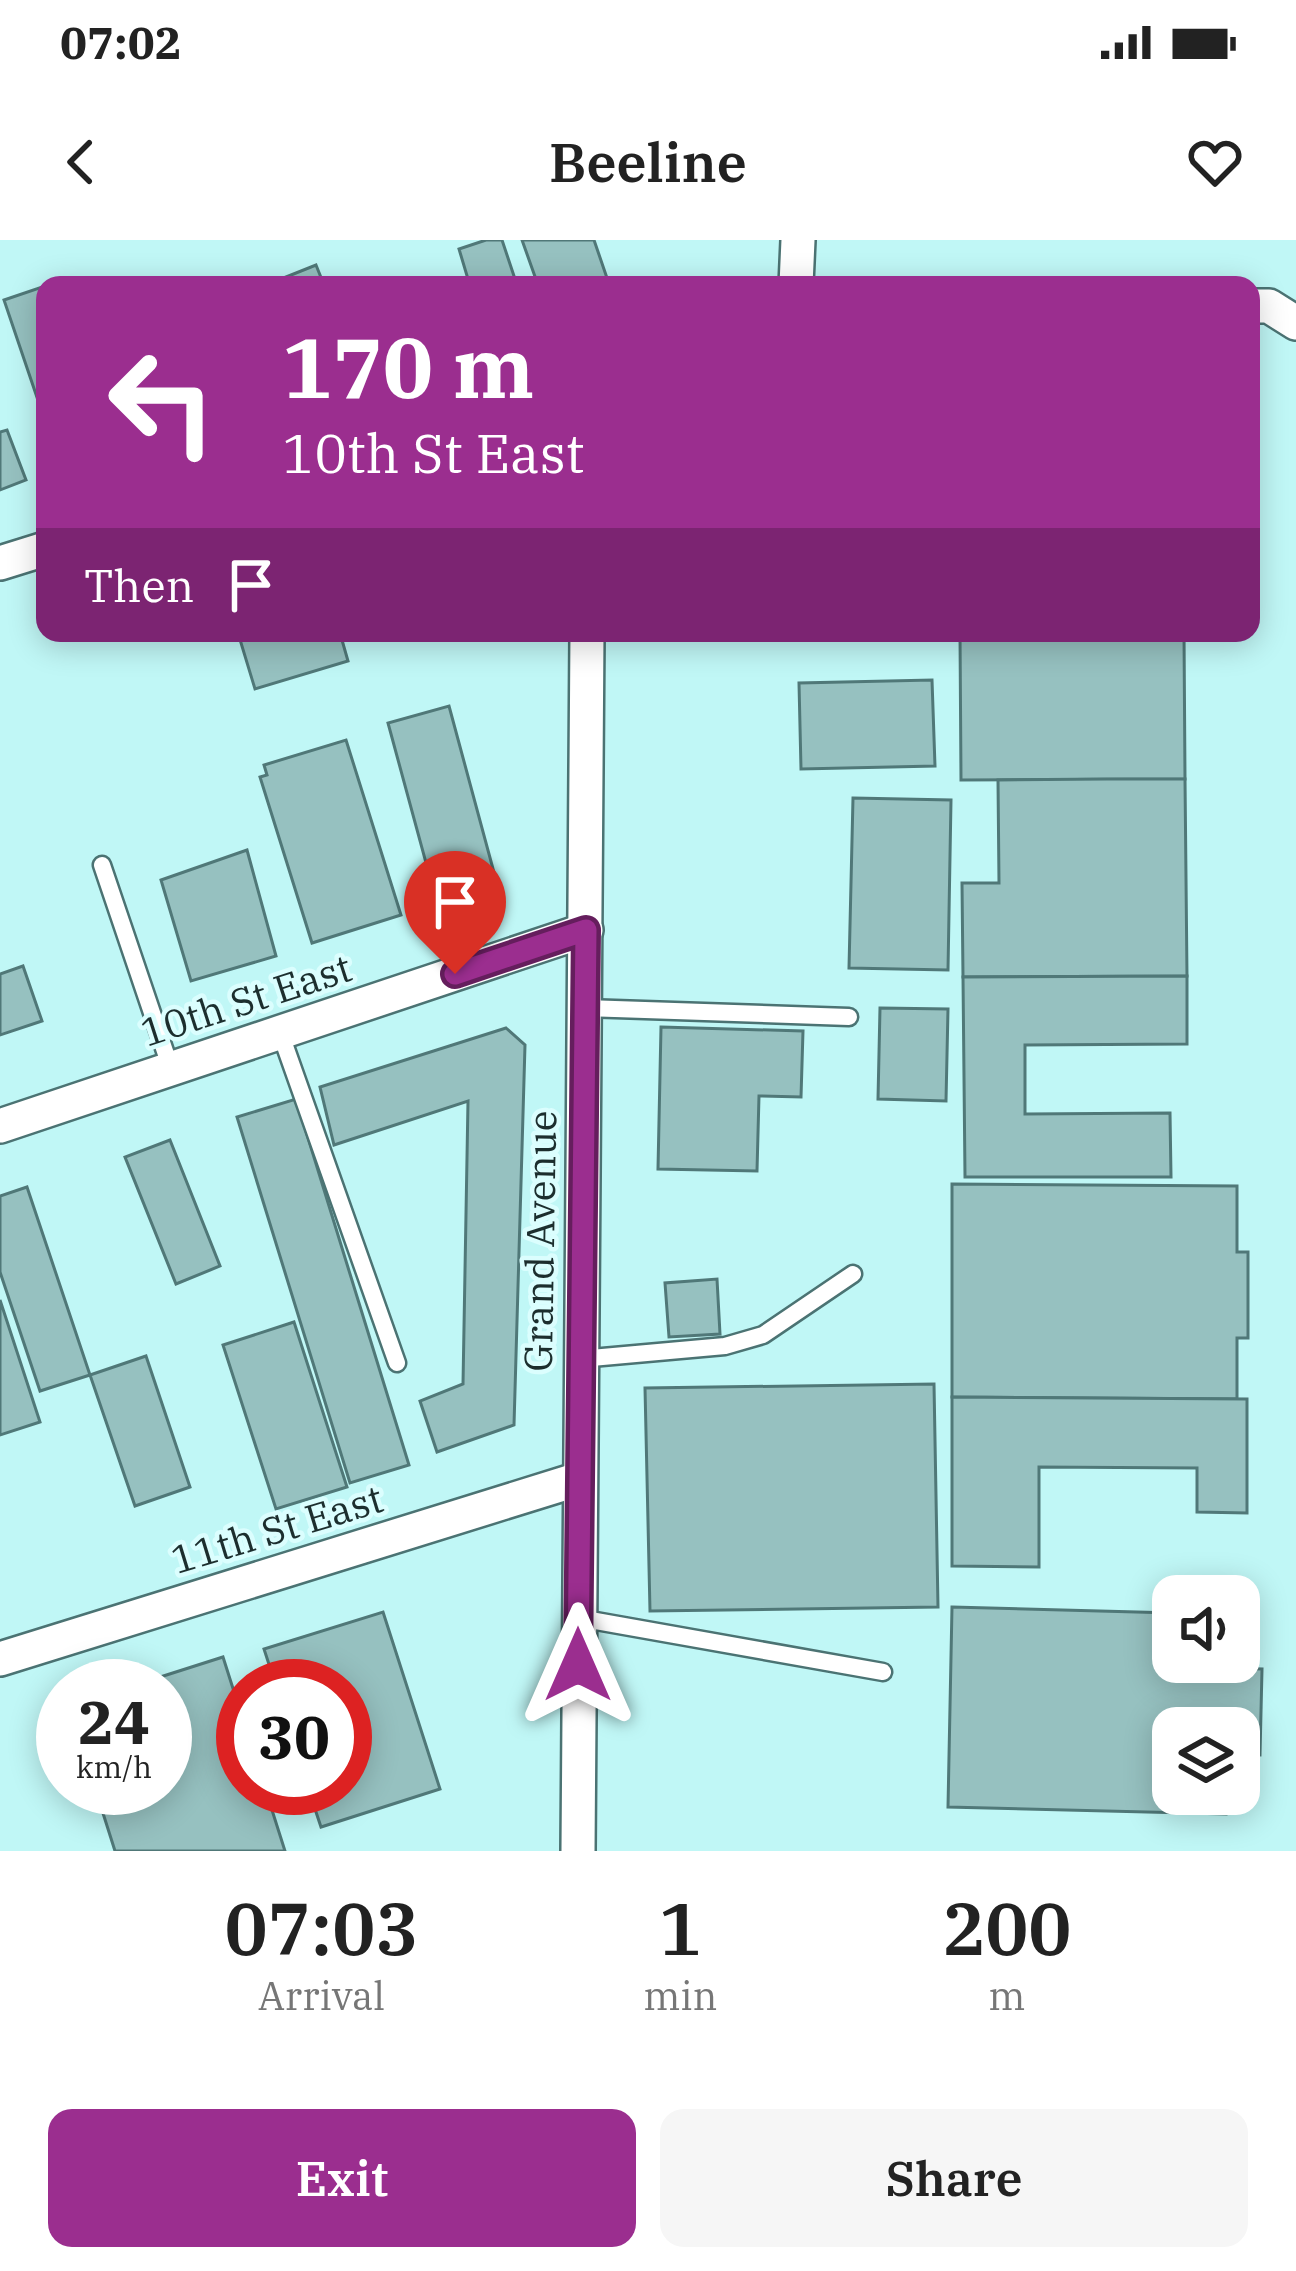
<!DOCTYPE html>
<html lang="en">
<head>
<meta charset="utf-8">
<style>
	body { margin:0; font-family:"IBM Plex Serif",serif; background:#f6f6f6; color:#222; height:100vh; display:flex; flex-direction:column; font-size:45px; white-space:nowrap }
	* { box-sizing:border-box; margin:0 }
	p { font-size:39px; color:#767676 }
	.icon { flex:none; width:66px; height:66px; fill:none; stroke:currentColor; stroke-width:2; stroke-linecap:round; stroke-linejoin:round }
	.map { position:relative; height:1611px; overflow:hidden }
	.drawer { display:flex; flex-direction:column; background:#fff; flex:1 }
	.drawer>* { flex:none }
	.guide { position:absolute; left:36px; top:36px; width:1224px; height:366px; border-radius:24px; box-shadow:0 6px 30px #0003; background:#9b2e8f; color:#fff; overflow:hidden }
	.fabs { position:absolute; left:1152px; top:1335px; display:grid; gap:24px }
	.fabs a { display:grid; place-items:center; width:108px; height:108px; border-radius:24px; background:#fff; box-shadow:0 6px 30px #0003; font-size:60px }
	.speed { position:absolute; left:36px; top:1419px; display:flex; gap:24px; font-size:60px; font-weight:700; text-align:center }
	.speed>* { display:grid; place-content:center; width:156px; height:156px; border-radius:50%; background:#fff; box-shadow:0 6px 30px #0003; line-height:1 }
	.speed small { font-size:30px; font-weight:400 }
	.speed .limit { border:18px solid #d22; background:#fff; color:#111 }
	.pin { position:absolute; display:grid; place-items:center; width:102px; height:102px; color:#fff; margin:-123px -51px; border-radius:50% 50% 50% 0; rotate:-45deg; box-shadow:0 0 12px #0007 }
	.pin .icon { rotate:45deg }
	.me { position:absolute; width:132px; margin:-66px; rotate:0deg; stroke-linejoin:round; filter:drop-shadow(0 0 9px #0008) }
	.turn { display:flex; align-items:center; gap:42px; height:252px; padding:0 48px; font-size:54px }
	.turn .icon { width:156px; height:156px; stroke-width:2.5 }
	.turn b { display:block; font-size:84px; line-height:102px }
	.then { display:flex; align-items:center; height:114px; padding:0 48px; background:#0003; gap:24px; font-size:45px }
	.eta { display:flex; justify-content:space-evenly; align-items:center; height:204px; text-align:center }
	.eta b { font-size:72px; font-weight:600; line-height:84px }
	.cta { display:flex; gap:24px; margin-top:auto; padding:24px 48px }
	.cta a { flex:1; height:138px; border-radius:24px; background:#9b2e8f; color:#fff; font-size:48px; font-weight:600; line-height:138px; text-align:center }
	.cta a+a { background:#f6f6f6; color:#222 }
	.status { display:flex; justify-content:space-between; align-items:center; height:84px; padding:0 60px; background:#fff; direction:ltr }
	.status svg { height:33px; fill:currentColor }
	header { display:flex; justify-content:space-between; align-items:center; height:156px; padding:0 48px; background:#fff; font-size:54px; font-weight:600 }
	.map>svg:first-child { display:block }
	.built { fill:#c0f7f6; fill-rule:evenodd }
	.building { fill:#96c1c0; stroke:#507878; stroke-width:3 }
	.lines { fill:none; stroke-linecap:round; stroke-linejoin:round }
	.lane-casing { stroke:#4b7373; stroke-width:21 }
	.street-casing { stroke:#4b7373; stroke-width:38 }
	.lane { stroke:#fff; stroke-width:16 }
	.street { stroke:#fff; stroke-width:33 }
	.route-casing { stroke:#651e5d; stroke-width:30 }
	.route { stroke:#9b2e8f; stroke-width:21 }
	.labels { text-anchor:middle; stroke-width:9; stroke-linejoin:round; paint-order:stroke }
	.street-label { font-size:39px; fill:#1c2e2e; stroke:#dbfefe }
</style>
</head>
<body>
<div class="status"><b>07:02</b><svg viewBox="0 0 49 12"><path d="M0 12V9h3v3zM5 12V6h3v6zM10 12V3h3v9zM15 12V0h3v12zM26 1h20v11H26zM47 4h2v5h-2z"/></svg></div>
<header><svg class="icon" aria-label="back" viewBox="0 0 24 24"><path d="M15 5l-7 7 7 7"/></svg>Beeline<svg class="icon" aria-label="heart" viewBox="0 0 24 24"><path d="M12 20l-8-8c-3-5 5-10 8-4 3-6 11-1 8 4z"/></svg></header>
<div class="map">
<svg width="1296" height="1611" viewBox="0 0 1296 1611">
	<rect width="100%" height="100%" fill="#dbfefe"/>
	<path class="built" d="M0,0H1296V1611H0ZM45,45H1251V393H45ZM1173,1356H1239V1422H1173ZM63,1446H165V1548H63ZM243,1446H345V1548H243ZM1173,1488H1239V1554H1173Z"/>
	<g class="building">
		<path d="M486,0H502L517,45H450L468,39L459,9Z"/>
		<path d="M522,0H594L607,38L586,45H538Z"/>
		<path d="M316,25L324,45H266Z"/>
		<path d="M45,46V181L4,60Z"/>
		<path d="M7,190L26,240L0,250V192Z"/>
		<path d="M238,393H340L348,421L255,449Z"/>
		<path d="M960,393H1184L1185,539L961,540Z"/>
		<path d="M932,440L935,526L801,529L799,443Z"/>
		<path d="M449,466L499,651L438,667L388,483Z"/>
		<path d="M346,500L401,675L312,703L260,537L267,535L264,525Z"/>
		<path d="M1106,539H1185L1187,736L963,737L962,643H999L998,540Z"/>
		<path d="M853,558L951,560L948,730L849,728Z"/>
		<path d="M247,610L276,716L191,741L161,640Z"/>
		<path d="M23,726L42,781L0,795V734Z"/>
		<path d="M1187,736V804L1025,805V874L1170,873L1171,937H965L963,737Z"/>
		<path d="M880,768L948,769L946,861L878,859Z"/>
		<path d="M661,787L803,791L801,857L759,856L757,931L658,929Z"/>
		<path d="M506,788L525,805L514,1185L437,1212L420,1161L463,1144L468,861L334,905L320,847Z"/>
		<path d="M296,859L409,1225L350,1243L237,877Z"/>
		<path d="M170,900L220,1026L176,1044L125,917Z"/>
		<path d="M952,944L1237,946V1012H1248V1098H1237V1159L952,1157Z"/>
		<path d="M27,947L90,1135L40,1151L0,1032V956Z"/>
		<path d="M717,1039L720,1094L669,1097L665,1043Z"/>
		<path d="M0,1060L40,1182L0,1195Z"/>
		<path d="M294,1082L347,1247L276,1269L223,1105Z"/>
		<path d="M146,1116L190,1247L135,1266L90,1135Z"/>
		<path d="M934,1144L938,1367L650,1371L645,1148Z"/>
		<path d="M952,1157L1247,1159V1273L1197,1272V1228L1039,1227V1327L952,1326Z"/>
		<path d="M952,1367L1173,1373V1422H1229V1428L1262,1429L1260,1515L1239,1514V1488H1173V1554H1226V1574L948,1567Z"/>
		<path d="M383,1372L440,1549L321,1587L308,1548H345V1446H276L264,1409Z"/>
		<path d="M223,1417L243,1480V1548H265L285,1611H115L95,1548H165V1446H132Z"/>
	</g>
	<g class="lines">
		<defs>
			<g id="lane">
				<path d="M102,625L171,829"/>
				<path d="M585,768L849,777"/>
				<path d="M280,792L397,1123"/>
				<path d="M580,1119L725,1106L763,1095L853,1034"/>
				<path d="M579,1378L883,1432"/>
			</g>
			<g id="street">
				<path d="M796,45L798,0"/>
				<path d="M1251,66H1269L1296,83"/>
				<path d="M0,323L45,309"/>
				<path d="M0,886L586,690"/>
				<path d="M0,1419L579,1239"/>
				<path d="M578,1611L587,393"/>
			</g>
		</defs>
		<use href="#lane" class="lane-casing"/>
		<use href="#street" class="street-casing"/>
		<use href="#lane" class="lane"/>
		<use href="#street" class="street"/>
	</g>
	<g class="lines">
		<defs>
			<path id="route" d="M455,734L586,690L578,1425"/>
		</defs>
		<use href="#route" class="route-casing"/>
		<use href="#route" class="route"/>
	</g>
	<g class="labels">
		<g class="street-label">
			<text transform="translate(246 760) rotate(-18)" y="14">10th St East</text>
			<text transform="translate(540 1001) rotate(-89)" y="14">Grand Avenue</text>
			<text transform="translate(277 1289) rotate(-17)" y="14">11th St East</text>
		</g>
	</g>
</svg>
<div class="fabs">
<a><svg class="icon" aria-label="sound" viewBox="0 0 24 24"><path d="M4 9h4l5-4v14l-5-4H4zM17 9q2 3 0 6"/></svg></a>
<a><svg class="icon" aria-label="layers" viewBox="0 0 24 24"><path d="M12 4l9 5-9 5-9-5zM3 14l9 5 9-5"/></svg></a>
</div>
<div class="speed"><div>24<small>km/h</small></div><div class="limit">30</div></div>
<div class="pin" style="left:455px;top:734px;background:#d93025"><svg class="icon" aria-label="arrive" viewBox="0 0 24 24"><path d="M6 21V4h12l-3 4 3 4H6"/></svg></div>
<svg class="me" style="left:578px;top:1425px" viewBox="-20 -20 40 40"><path d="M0-17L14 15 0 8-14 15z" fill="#9b2e8f" stroke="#fff" stroke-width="4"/></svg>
<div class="guide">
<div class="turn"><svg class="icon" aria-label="left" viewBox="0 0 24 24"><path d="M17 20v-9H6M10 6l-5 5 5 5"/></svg><div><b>170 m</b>10th St East</div></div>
<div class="then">Then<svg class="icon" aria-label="arrive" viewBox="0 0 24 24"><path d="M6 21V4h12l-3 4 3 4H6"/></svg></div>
</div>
</div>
<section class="drawer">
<div class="eta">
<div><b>07:03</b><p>Arrival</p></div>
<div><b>1</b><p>min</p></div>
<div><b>200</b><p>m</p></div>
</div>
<div class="cta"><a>Exit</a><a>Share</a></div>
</section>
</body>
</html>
